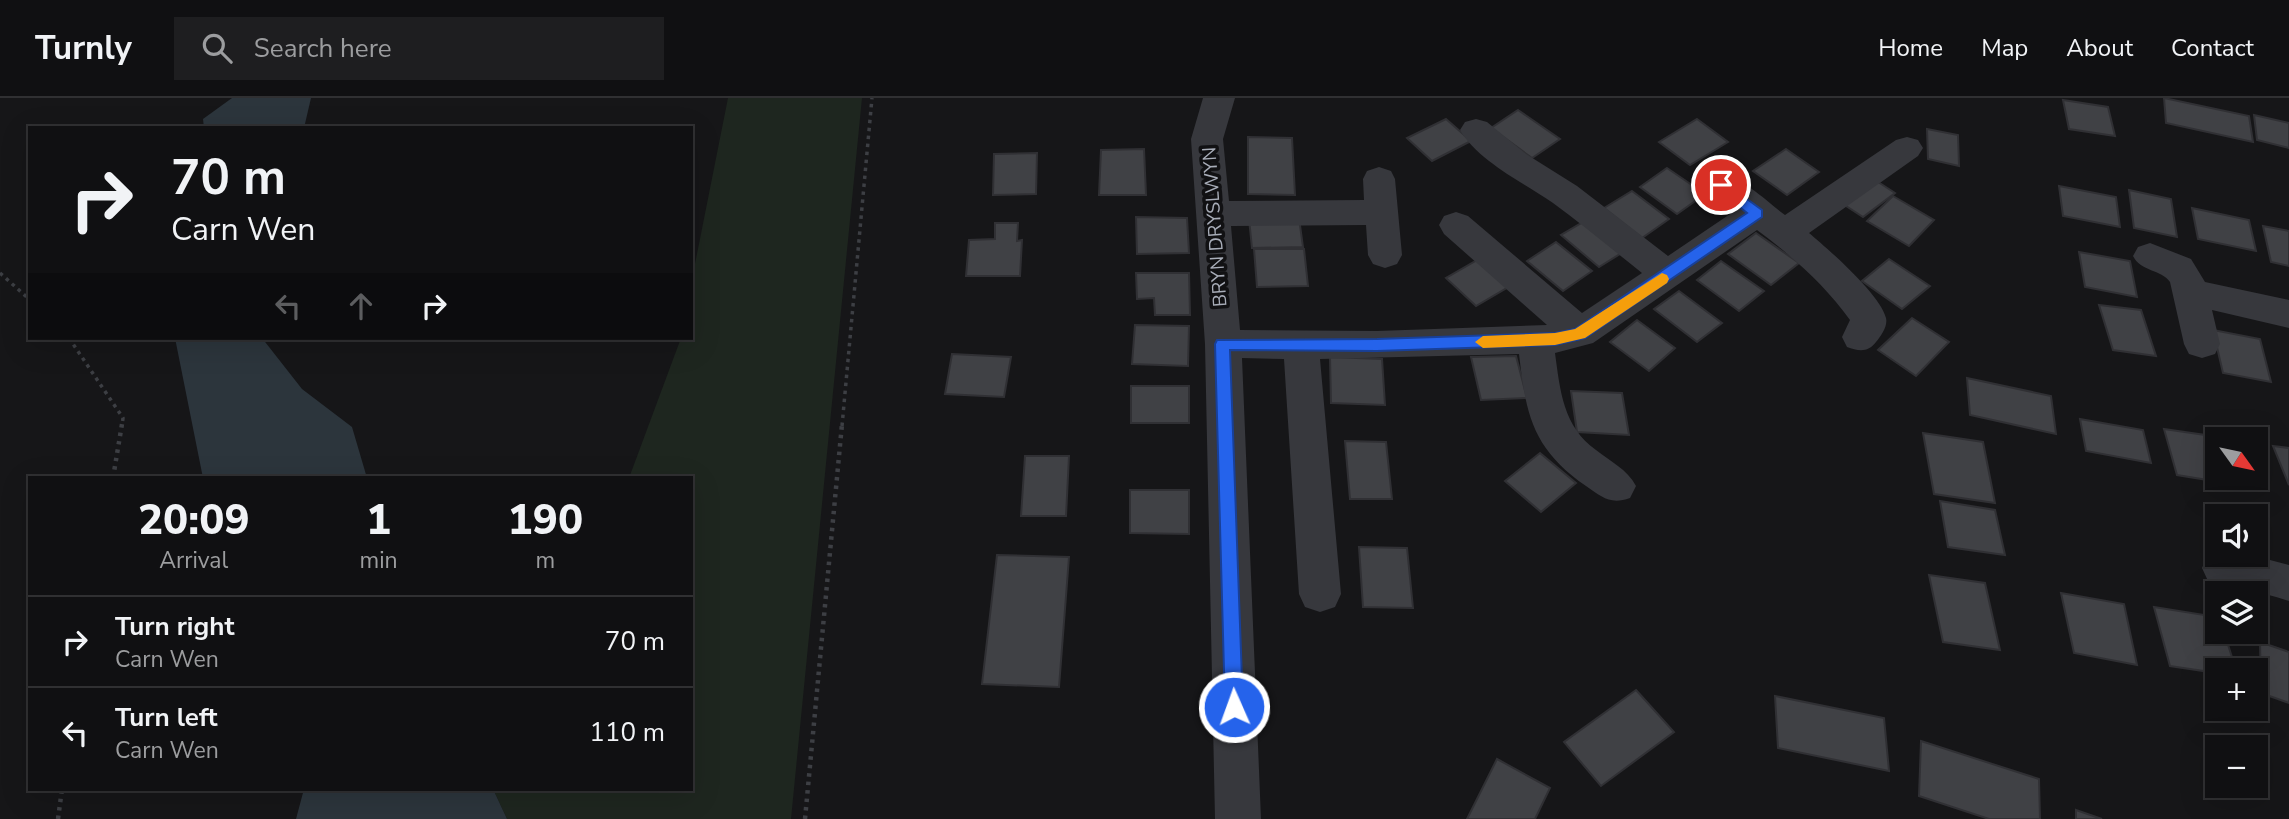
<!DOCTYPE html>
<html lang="en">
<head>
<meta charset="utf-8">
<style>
	body { margin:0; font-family:"Nunito Sans",sans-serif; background:#1e1e20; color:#f1f3f6; height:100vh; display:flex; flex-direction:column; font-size:26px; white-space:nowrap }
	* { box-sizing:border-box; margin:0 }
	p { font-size:23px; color:#9c9d9f }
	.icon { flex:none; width:38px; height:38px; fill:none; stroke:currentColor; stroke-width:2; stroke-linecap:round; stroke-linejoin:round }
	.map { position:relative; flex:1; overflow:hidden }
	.side { position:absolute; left:28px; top:378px; width:665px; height:315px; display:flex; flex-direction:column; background:#101012; border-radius:0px; box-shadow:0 7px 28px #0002,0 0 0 2px #303032 }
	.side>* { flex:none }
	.hud { position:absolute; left:28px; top:28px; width:665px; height:214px; border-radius:0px; box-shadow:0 7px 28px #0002,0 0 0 2px #303032; background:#101012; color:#f1f3f6; overflow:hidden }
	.needle { width:46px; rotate:123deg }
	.tools { position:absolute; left:2205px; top:329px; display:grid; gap:14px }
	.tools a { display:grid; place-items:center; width:63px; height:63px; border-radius:0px; background:#101012; box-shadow:0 7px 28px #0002,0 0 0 2px #303032; font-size:35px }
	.pin { position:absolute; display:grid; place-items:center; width:60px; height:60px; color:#fff; margin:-30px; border:4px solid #fff; border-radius:50%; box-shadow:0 2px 7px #0007 }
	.me { position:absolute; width:77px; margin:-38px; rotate:358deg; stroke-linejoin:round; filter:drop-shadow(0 0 5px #0008) }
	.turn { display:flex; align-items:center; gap:24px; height:147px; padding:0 28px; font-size:32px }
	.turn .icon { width:91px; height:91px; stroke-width:2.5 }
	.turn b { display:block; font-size:49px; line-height:60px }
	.lanes { display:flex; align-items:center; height:66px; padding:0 28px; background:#0003; justify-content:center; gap:35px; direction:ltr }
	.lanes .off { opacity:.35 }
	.eta { display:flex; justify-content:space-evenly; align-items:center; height:119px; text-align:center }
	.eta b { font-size:42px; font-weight:800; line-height:49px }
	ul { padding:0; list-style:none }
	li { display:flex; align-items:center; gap:21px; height:91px; padding:0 28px; border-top:2px solid #303032 }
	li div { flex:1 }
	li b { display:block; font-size:26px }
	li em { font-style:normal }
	header { display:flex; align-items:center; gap:42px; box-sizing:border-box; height:98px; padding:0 35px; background:#101012; border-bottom:2px solid #303032 }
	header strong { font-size:33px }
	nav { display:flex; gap:38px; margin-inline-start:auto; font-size:24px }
	.search { width:490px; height:63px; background:#1e1e20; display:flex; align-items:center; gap:18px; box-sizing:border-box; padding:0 24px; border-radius:0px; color:#9c9d9f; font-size:26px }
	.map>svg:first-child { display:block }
	.green { fill:#1e261f }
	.water { fill:#2c353c }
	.building { fill:#404145; stroke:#303034; stroke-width:2 }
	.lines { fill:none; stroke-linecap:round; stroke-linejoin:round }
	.path-far1 { stroke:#3d3f44; stroke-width:3.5; stroke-dasharray:3.5 4.5; stroke-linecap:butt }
	.path { stroke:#3d3f44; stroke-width:4.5; stroke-dasharray:3.5 5; stroke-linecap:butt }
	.minor { fill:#37383d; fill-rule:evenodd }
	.route { fill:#2563eb; stroke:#184099; stroke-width:2 }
	.slow { fill:#f59e0b }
	.labels { text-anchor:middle; stroke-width:7; stroke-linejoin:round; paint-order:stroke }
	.street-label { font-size:19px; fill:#a8adb8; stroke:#111113 }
</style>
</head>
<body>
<header>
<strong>Turnly</strong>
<div class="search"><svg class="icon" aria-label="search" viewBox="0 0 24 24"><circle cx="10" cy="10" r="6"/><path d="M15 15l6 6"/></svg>Search here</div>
<nav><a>Home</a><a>Map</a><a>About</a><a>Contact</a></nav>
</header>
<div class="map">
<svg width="2289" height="721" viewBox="0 0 2289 721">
	<rect width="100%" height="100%" fill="#161618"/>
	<path class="green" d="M728,0H862L791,721H507L493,691H691V380H629L681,240H691V186Z"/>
	<g class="water">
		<path d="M232,0H311L304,30H204L203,21Z"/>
		<path d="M175,240H262L302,291L352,329L367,380H203Z"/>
		<path d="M304,691H493L507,721H296Z"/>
	</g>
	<g class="building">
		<path d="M2164,0L2249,18L2253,44L2166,25Z"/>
		<path d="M2063,2L2108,9L2115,38L2069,31Z"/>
		<path d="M1518,12L1560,41L1532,60L1491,30Z"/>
		<path d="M2254,17L2289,25V50L2257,42Z"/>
		<path d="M1446,21L1471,43L1432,63L1407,40Z"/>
		<path d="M1697,21L1728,44L1690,67L1659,44Z"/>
		<path d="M1927,31L1958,37L1959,68L1928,61Z"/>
		<path d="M1248,39L1292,40L1295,97L1248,96Z"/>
		<path d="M1144,51L1146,97H1099L1101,52Z"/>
		<path d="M1786,51L1819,74L1787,97L1753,73Z"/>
		<path d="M1037,55L1036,96L993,97L994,56Z"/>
		<path d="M1667,70L1705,96L1677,116L1640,89Z"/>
		<path d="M1872,80L1895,95L1863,119L1840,104Z"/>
		<path d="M2059,88L2116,99L2120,129L2063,118Z"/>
		<path d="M2129,92L2171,101L2177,139L2134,130Z"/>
		<path d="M1632,93L1669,121L1642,140L1604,110Z"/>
		<path d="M1893,98L1934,122L1909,148L1867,123Z"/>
		<path d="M2192,110L2249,122L2256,153L2198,141Z"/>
		<path d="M1136,119L1187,120L1189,155L1137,156Z"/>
		<path d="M1299,120L1303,149L1252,150L1249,121Z"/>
		<path d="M1590,120L1628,151L1599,169L1561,137Z"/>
		<path d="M995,125H1018L1017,143L1022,142L1020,178H966L969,142L995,141Z"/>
		<path d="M2263,128L2289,133V168L2271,164Z"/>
		<path d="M1756,135L1799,165L1771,187L1728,156Z"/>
		<path d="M1556,144L1592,173L1563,193L1527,163Z"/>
		<path d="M1254,151H1304L1308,188L1257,189Z"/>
		<path d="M2079,154L2130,163L2137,199L2085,189Z"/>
		<path d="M1479,161L1510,188L1476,208L1446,180Z"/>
		<path d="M1889,161L1930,188L1902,211L1862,183Z"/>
		<path d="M1721,163L1764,193L1739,213L1697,182Z"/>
		<path d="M1136,175H1189L1190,217H1155L1154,200L1137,201Z"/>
		<path d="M1679,193L1722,225L1697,244L1654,211Z"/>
		<path d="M2099,207L2141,212L2156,258L2113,252Z"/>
		<path d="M1912,220L1949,244L1916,278L1878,252Z"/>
		<path d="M1637,222L1675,250L1649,273L1610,244Z"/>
		<path d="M1135,227L1189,228L1188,268L1132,266Z"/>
		<path d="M2213,232L2260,241L2271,284L2223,275Z"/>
		<path d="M952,256L1011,259L1004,299L945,296Z"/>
		<path d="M1516,258L1527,300L1481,302L1471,259Z"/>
		<path d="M1330,259L1382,261L1385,307L1331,305Z"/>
		<path d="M1967,280L2051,298L2056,336L1970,317Z"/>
		<rect x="1131" y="288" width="58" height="37"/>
		<path d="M1571,293L1622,295L1629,337L1577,334Z"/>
		<path d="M2080,321L2143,332L2151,365L2086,353Z"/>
		<path d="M2164,331L2212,338L2217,355V380H2225L2226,385L2177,377Z"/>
		<path d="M1923,335L1983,344L1995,405L1934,396Z"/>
		<path d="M1345,343L1386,344L1392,401H1350Z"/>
		<path d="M2273,348L2289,350V387Z"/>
		<path d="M1540,355L1576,385L1541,414L1505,383Z"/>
		<path d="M1025,358H1069L1066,418H1021Z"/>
		<path d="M1130,392H1189V436L1130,435Z"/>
		<path d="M1940,403L1995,412L2005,457L1948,449Z"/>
		<path d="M1359,449L1407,450L1413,510L1363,509Z"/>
		<path d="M997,457L1069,459L1059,589L982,586Z"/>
		<path d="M1929,477L1985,485L2000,552L1943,544Z"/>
		<path d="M2061,495L2124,506L2137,567L2074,555Z"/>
		<path d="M2154,509L2217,519V534H2224L2236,572H2217V575L2170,568Z"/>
		<path d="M2260,544L2289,554V605L2261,595Z"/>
		<path d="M1636,592L1674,634L1601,688L1564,644Z"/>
		<path d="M1775,598L1884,620L1889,673L1778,650Z"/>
		<path d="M1921,643L2039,681L2040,721H1989L1919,698Z"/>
		<path d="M1497,661L1550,690L1535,721H1467Z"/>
		<path d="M2076,712L2102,721H2076Z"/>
	</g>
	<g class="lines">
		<g class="path-far1">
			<path d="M0,175L30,202"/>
			<path d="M69,240L123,320L122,328"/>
			<path d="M842,328L872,0"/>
		</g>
		<g class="path">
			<path d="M113,380L122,326"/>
			<path d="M58,721L62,691"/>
			<path d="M805,721L842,326"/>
		</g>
		<g class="minor">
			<path d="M1203,0H1235L1223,41L1229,103L1364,102L1363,81L1367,73L1379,69L1391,73L1395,81L1402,157L1397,166L1385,170L1373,166L1368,157L1366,127L1231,128L1240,232L1377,233L1547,227L1444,136L1439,127L1444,118L1456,114L1468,118L1582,215L1642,175C1613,152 1583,127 1553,105C1524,85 1478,63 1460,32L1465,24L1476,21L1487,24L1526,56L1577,88L1668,158L1733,114L1709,95L1704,87L1709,79C1736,70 1764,102 1785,117L1896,42L1907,39L1918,42L1923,50L1918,58L1809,135C1828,151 1880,196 1886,220C1888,228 1881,238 1876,244C1868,255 1858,253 1847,249L1842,239L1850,222C1824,186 1792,158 1757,132L1593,245L1555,255C1560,292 1563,329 1596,352C1611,364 1627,371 1636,388L1630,400C1610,407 1602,399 1586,388C1533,351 1526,318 1519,256L1320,261L1341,496L1335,509L1320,514L1305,509L1299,496L1284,261L1242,260L1261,721H1215L1205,246L1191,41Z"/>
			<path d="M2150,145L2191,161L2205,184L2289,202V230L2212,212L2220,246L2215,256L2202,260L2189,256L2184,246L2170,184C2161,171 2141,174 2133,158L2138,149Z"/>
			<path d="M2217,454V457H2251L2289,467V503C2262,493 2234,492 2208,483L2202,470L2208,457Z"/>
		</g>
	</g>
	<path class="route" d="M1721,82L1762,112V119L1585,240L1555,247L1377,253L1230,252L1243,609L1240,615L1234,618L1228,615L1225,609L1215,246L1217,242L1377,241L1555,235L1575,231L1747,115L1716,90L1714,87Z"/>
	<path class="slow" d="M1662,175L1667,177L1669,181L1667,185L1585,240L1555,247L1483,250L1475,244L1483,238L1555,235L1575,231Z"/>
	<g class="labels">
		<g class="street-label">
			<text transform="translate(1214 129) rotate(-94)" y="7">BRYN DRYSLWYN</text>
		</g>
	</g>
</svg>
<div class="tools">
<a><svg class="needle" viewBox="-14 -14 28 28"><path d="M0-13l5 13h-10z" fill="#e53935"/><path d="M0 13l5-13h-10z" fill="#9c9d9f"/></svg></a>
<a><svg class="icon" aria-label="sound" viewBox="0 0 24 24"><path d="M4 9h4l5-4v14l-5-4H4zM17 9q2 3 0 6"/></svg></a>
<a><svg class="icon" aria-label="layers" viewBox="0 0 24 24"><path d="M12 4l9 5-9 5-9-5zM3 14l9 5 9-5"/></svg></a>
<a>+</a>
<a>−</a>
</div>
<div class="pin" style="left:1721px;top:87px;background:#d93025"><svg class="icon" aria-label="arrive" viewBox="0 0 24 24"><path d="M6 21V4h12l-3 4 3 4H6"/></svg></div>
<svg class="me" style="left:1234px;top:609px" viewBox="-20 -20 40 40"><circle r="17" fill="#2563eb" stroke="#fff" stroke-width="3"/><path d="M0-11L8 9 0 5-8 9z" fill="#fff"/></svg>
<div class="hud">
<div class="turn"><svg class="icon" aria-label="right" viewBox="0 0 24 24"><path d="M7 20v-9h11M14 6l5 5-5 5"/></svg><div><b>70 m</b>Carn Wen</div></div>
<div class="lanes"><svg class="icon off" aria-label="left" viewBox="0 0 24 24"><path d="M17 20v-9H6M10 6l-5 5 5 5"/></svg><svg class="icon off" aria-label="ahead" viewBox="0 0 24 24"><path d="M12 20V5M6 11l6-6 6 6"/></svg><svg class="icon" aria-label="right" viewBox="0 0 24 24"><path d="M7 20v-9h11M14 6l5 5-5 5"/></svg></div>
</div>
<section class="side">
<div class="eta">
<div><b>20:09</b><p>Arrival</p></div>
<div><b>1</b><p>min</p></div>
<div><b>190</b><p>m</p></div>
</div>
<ul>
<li><svg class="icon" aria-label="right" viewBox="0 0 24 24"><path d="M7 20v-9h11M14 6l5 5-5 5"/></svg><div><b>Turn right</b><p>Carn Wen</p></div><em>70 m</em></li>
<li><svg class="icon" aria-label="left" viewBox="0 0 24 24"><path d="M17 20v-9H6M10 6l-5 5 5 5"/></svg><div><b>Turn left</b><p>Carn Wen</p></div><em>110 m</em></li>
</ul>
</section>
</div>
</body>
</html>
